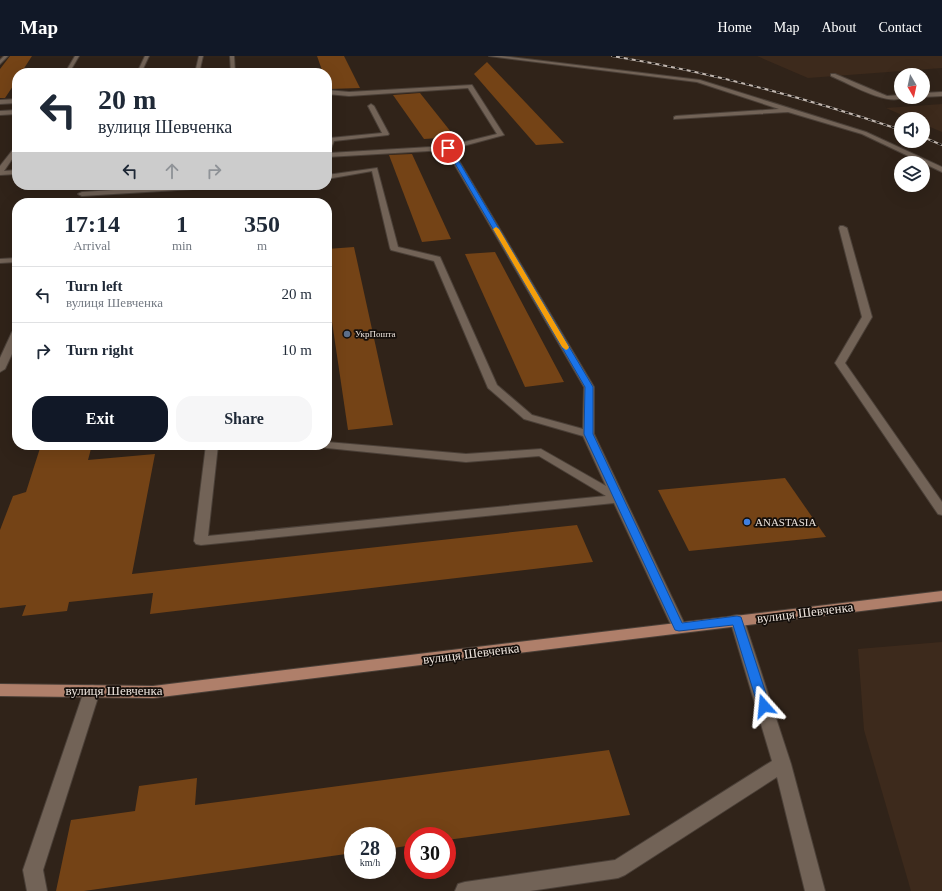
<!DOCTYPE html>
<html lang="en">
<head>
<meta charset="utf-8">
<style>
	body { margin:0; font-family:"Times New Roman",serif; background:#f6f6f7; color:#1f2937; height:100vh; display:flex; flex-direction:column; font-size:15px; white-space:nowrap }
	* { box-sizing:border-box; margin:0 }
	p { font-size:13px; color:#747a83 }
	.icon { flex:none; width:22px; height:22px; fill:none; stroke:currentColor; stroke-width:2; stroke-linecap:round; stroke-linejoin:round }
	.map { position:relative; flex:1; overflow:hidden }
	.side { position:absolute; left:12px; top:142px; width:320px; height:252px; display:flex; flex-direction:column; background:#fff; border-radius:16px; box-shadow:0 4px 16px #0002 }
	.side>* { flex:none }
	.banner { position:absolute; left:12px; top:12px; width:320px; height:122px; border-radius:16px; box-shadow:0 4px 16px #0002; background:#fff; color:#1f2937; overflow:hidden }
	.needle { width:26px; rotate:171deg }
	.controls { position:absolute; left:894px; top:12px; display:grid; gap:8px }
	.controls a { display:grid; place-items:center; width:36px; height:36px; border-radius:50%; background:#fff; box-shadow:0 4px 16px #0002; font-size:20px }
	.speed { position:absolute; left:344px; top:771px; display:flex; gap:8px; font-size:20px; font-weight:700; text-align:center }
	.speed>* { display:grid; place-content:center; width:52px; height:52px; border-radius:50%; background:#fff; box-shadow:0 4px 16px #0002; line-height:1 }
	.speed small { font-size:10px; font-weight:400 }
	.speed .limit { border:6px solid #d22; background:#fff; color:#111 }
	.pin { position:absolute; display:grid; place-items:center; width:34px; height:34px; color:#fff; margin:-17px; border:2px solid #fff; border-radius:50%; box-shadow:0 1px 4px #0007 }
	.me { position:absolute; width:44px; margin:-22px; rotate:342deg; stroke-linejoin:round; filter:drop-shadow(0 0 3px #0008) }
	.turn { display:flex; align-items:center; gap:14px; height:84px; padding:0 20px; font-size:18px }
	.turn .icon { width:52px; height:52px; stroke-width:2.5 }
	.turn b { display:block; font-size:28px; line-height:34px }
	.lanes { display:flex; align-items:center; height:38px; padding:0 20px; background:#0003; justify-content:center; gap:20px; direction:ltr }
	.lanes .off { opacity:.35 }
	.eta { display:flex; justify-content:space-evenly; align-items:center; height:68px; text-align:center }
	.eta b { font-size:24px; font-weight:700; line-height:28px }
	.cta { display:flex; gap:8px; margin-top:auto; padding:8px 20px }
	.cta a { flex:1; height:46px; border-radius:16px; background:#111827; color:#fff; font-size:16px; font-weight:700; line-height:46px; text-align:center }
	.cta a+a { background:#f6f6f7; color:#1f2937 }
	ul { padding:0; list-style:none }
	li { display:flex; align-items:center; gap:12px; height:56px; padding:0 20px; border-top:1px solid #e0e1e3 }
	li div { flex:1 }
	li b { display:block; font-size:15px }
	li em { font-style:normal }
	header { display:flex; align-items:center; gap:24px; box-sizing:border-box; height:56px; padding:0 20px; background:#111827; color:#fff }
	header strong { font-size:19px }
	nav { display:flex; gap:22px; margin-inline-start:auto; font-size:14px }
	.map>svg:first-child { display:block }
	.built { fill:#3d2a1c }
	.building { fill:#744316 }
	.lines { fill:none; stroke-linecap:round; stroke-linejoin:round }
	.minor-casing { stroke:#4b4038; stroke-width:2 }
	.major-casing { stroke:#4b4038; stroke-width:2 }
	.minor { fill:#726357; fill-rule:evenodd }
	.major { fill:#af7f6a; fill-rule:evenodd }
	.rail-casing { stroke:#c1b7b0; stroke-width:2 }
	.rail { stroke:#140e0a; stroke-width:1.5; stroke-dasharray:4; stroke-linecap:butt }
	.route { fill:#1a73e8; stroke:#114b97 }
	.slow { fill:#f59e0b }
	.service-dot { fill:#5c6f8a; stroke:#140e0a; stroke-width:1.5 }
	.shop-dot { fill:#3f7fe0; stroke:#140e0a; stroke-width:1.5 }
	.labels { text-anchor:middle; stroke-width:3.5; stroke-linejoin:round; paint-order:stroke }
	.far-poi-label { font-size:9px; fill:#ede4dd; stroke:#140e0a; text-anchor:start }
	.poi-label { font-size:11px; fill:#ede4dd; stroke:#140e0a; text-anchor:start }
	.near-street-label { font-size:13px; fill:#ede4dd; stroke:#140e0a }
</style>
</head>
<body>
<header>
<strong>Map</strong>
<nav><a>Home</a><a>Map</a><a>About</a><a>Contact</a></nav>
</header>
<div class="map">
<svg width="942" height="835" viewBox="0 0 942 835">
	<rect width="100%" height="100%" fill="#302319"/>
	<g class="built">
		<path d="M757,0H942V12L808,22Z"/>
		<path d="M942,48V76L923,68V63H911L886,52Z"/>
		<path d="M942,586V835H911L864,674L858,593Z"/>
	</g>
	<g class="building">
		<path d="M10,0H32L21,17H17V24L5,42H0V13Z"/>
		<path d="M317,0H344L360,32L329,33L327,26V17H323Z"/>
		<path d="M487,6L564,87L536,89L474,18Z"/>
		<path d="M420,37L455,81L424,83L393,39Z"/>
		<path d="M412,98L451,183L422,186L389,99Z"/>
		<path d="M354,191L393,369L348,374L327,232V193Z"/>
		<path d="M495,196L564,326L525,331L465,198Z"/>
		<path d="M41,389H92L88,404L155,398L132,518L577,469L593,506L150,558L153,537L69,546L67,555L22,560L26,549L0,552V474L13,440L26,436Z"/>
		<path d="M785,422L826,481L689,495L658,434Z"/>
		<path d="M609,694L630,759L447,784V780H413V789L387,793V780H353V797L84,835H56L71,764L135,755L139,730L197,722L195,749Z"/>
	</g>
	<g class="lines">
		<defs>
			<g id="minor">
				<path d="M4,0H8L0,8V4Z"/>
				<path d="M75,0H79L69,17H65Z"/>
				<path d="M145,0H149L141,17H137Z"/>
				<path d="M199,0H203L199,17H195Z"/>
				<path d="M230,0H234L235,17H231Z"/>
				<path d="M489,0H502L700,24L866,76L942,111V116L862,78L788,56L674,63V61L676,60L779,53L697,26Z"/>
				<path d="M831,18H835L887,40L901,39V41H904C888,51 848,27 831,20Z"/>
				<path d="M472,29L504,79L452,93L594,331V378L686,571L684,575L679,576L674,575L672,571L614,447L201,489L196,488L194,485L206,389H218L208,480L606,440L539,400L466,406L327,392L323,391L321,389H327V386L466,398L541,393L606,430L583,380L524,363L488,332L434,205L391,194L390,192L372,115L327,123V119L377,112L398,191L440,201L497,329L532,359L583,373L584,331L446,94L327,101V88L330,82L382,77L368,50L371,48L374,50L389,78L388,79L334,85L329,97L448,90L497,78L468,32L349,40L327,38V34L349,36Z"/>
				<path d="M942,36V40L923,41V37Z"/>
				<path d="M17,43V47L0,48V44Z"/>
				<path d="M17,54V58L0,59V55Z"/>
				<path d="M17,90V96L4,115L17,114V118L0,119V110L15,91Z"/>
				<path d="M192,129H228L225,131L82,140L78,138L82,136Z"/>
				<path d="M840,170H843L847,172L872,261L845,307L942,446V459L938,458L835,307L862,261L839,172Z"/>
				<path d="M17,202V206L0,207V203Z"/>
				<path d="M17,273V287L5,313L0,316V302L12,276Z"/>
				<path d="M737,559L742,560L744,564L791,708L825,835H805L777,721L625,819L618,822L530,835H455L458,828L465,826L615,804L772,705L730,564L732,560Z"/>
				<path d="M92,629L98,631L100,635L43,814L47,835H27L23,814L84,635L86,631Z"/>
			</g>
			<path id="major" d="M942,535V545L153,642L0,640V628L153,630Z"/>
		</defs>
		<use href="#minor" class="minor-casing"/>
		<use href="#major" class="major-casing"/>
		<use href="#minor" class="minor"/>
		<use href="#major" class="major"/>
		<defs>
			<g id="rail">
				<path d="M612,0C711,16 806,42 901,74"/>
				<path d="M923,81L942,89"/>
			</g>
		</defs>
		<use href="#rail" class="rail-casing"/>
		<use href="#rail" class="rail"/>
	</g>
	<path class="route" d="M448,90L451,92L593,331V378L682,567L737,560L741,561L770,650L768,654L764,655L760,654L758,650L733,569L679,575L675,574L584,378L585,331L446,92Z"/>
	<path class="slow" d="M496,171L499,173L569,291L568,293L566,294L562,291L493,173Z"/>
	<circle class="service-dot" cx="347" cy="278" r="4"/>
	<circle class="shop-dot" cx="747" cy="466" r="4"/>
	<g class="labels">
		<g class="far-poi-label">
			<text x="355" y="281">УкрПошта</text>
		</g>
		<g class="poi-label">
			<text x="755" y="470">ANASTASIA</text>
		</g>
		<g class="near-street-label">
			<text transform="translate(805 556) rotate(-7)" y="5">вулиця Шевченка</text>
			<text transform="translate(471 597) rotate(-7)" y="5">вулиця Шевченка</text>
			<text x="114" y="639">вулиця Шевченка</text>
		</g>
	</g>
</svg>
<div class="controls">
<a><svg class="needle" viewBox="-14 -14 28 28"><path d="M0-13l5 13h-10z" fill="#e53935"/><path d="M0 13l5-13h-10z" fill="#747a83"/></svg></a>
<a><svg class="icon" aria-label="sound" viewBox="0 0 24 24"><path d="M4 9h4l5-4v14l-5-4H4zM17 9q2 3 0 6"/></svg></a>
<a><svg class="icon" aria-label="layers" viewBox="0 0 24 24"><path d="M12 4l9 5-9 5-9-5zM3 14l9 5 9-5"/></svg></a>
</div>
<div class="speed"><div>28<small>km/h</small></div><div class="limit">30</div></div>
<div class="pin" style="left:448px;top:92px;background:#d93025"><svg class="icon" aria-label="arrive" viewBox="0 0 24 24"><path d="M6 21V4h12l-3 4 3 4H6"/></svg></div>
<svg class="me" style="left:764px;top:650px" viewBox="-20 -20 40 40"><path d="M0-17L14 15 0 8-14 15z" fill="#1a73e8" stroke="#fff" stroke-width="4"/></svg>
<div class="banner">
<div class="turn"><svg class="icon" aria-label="left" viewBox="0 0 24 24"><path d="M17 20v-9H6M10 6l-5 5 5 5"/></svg><div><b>20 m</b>вулиця Шевченка</div></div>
<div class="lanes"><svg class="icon" aria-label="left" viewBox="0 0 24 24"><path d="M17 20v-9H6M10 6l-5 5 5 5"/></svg><svg class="icon off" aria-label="ahead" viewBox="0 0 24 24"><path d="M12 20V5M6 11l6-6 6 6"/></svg><svg class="icon off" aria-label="right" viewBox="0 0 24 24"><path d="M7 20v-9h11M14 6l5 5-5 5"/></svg></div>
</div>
<section class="side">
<div class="eta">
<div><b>17:14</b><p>Arrival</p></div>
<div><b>1</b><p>min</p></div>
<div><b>350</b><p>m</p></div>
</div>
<ul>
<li><svg class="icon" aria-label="left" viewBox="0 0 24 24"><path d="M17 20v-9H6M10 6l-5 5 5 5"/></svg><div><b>Turn left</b><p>вулиця Шевченка</p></div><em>20 m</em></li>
<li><svg class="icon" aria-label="right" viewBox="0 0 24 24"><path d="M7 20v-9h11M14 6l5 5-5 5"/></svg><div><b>Turn right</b></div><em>10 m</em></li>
</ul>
<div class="cta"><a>Exit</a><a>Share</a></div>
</section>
</div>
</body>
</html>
